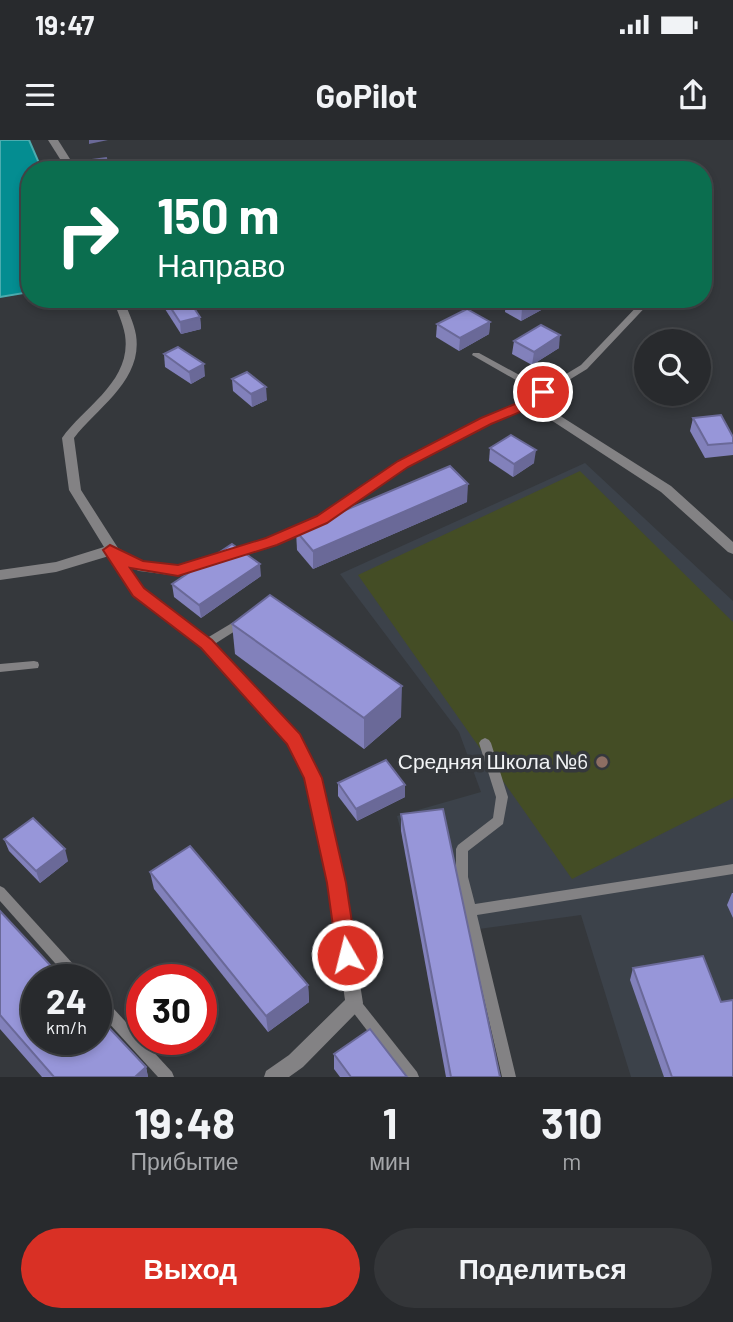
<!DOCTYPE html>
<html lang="ru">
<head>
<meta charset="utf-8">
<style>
	body { margin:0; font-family:Barlow,sans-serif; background:#343639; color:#f1f3f6; height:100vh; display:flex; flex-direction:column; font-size:26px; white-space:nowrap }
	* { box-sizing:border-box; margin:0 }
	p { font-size:23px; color:#a5a7aa }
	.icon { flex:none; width:38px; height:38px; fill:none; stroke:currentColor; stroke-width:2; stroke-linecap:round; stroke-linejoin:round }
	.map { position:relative; height:937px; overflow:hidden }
	.panel { display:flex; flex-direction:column; background:#282a2d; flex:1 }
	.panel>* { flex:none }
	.guide { position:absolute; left:21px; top:21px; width:691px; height:147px; border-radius:28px; box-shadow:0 4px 10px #0003,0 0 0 2px #444649; background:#0b6e4f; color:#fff; overflow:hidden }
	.fabs { position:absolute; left:634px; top:189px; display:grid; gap:14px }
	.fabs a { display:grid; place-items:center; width:77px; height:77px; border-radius:50%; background:#282a2d; box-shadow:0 4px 10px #0003,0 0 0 2px #444649; font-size:35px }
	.speed { position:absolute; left:21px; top:824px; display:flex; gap:14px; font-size:35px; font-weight:700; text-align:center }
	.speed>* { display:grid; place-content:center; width:91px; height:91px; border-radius:50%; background:#282a2d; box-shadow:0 4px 10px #0003,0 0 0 2px #444649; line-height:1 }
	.speed small { font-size:18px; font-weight:400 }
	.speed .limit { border:10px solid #d22; background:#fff; color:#111 }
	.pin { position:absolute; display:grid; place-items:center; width:60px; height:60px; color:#fff; margin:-30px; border:4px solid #fff; border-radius:50%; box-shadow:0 2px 7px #0007 }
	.me { position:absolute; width:77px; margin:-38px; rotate:352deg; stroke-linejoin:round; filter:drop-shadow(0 0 5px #0008) }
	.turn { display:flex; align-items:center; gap:24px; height:147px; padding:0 21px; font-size:32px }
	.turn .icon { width:91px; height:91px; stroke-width:2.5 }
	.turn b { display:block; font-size:49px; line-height:60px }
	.eta { display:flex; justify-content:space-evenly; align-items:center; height:119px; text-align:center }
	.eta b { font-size:42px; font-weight:700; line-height:49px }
	.action { display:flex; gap:14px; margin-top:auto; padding:14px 21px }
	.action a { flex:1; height:80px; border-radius:42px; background:#d93025; color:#fff; font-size:28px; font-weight:700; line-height:80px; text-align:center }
	.action a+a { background:#343639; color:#f1f3f6 }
	.status { display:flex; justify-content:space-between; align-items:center; height:49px; padding:0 35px; background:#282a2d; direction:ltr }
	.status svg { height:19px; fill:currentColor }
	header { display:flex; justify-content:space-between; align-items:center; height:91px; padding:0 21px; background:#282a2d; font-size:32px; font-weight:700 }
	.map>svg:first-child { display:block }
	.built { fill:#3c424a }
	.green { fill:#444d25 }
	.water { fill:#048d91; stroke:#4bacaf; stroke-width:2 }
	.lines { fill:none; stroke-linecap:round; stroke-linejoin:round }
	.lane { fill:#838284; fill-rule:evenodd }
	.street { fill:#838284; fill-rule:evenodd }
	.wall { fill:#8281bb }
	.shaded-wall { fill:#6a6998 }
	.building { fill:#9796d9; stroke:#6a6998; stroke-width:2 }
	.route { fill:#d93025; stroke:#8d1f18; stroke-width:2 }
	.education-dot { fill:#8d6e63; stroke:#35383c; stroke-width:2.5 }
	.labels { text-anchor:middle; stroke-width:7; stroke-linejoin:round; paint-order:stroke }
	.poi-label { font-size:21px; fill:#f1f3f5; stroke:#35383c; text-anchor:end }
</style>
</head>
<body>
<div class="status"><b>19:47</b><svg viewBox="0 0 49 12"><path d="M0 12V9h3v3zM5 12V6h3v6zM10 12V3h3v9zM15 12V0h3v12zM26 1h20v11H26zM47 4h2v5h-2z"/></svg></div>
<header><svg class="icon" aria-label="menu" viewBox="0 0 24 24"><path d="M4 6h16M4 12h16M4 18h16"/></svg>GoPilot<svg class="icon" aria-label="share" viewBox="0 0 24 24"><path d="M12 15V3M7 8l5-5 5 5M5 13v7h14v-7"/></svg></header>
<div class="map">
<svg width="733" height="937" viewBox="0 0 733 937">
	<rect width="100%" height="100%" fill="#35383c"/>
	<path class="built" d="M585,323L733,461V937H631L581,775L464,791L401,691L397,676L481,652L459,592L340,434Z"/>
	<path class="green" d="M580,331L733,482V658L572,739L358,435Z"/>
	<path class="water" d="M0,0H29L42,30H30V152L0,157Z"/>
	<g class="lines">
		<g class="lane">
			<path d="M704,98H708L709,100L704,103Z"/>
			<path d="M644,159H653L587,229L546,254L532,265L528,262L537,252L472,215L473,213H479L543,248L581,225Z"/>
			<path d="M242,477L247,481L246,484L210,507H202L201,504L202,501Z"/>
			<path d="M34,521L38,522L39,525L38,528L0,532V524Z"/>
			<path d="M485,598L489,600L491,603L508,657L503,684L468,711V737L475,764L733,724V734L477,775L516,937H502L456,737V709L458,705L493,678L496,657L479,603L481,600Z"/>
			<path d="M0,746L4,748L84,836L86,840H70L0,761Z"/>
			<path d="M96,853L101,855L172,932L174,937H158L96,869Z"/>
			<path d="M354,857L359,859L417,932L419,937H403L349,867L347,863L349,859Z"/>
		</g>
		<g class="street">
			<path d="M48,0H58L77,30H67Z"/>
			<path d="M113,159H123C128,171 134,183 136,195C143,240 98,267 74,298L81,350L118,408L142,422L178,426L266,399L317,376L399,321L482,278L532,258L671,346L733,402V414L728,412L661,352L531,267L490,284L407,327L327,382L276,405L178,436L139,431L129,427L143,449L211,500L299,595L321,638L344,743L363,863L360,869L303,927L289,937H264L266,931L289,915L345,860L328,743L305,638L288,603L201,508L133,455L109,416L56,432L0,440V430L56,422L104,407L69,350L62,298C85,266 132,241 125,195C123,183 117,171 113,159Z"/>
		</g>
	</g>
	<g class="wall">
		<path d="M164,159H188L200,177L201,189L181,194L165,169Z"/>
		<path d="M506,160L543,169L521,181L505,172Z"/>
		<path d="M490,182L489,194L459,211L436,197L437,184Z"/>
		<path d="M514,201L559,208L532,225L512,214Z"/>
		<path d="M164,214L205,236L191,244L165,227Z"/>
		<path d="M232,239L267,260L252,267L233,251Z"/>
		<path d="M693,278L733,297V315L705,318L690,291Z"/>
		<path d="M490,308L534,323L513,337L489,321Z"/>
		<path d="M467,362L313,429L297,410L296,391Z"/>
		<path d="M261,436L201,478L174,457L172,444Z"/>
		<path d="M232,484L401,577L364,609L235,514Z"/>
		<path d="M338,643L405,645V657L357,681L338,656Z"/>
		<path d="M401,674L500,937H446L401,691Z"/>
		<path d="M4,699L68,721L40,743L9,711Z"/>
		<path d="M150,732L308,845L309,862L268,892L154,749Z"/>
		<path d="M732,753H733V778L727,765Z"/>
		<path d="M0,771L146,927L148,937H42L0,889Z"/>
		<path d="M633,828L721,862L733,937H664L630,840Z"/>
		<path d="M334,914L407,937H340L334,929Z"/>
	</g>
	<g class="shaded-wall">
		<path d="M89,0H108L89,4Z"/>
		<path d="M539,159H544L543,169L521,181L522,169Z"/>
		<path d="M200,177L201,189L181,194L180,182Z"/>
		<path d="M490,182L489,194L459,211L460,198Z"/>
		<path d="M560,195L559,208L532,225L534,212Z"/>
		<path d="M204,224L205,236L191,244L189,232Z"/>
		<path d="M266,247L267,260L252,267L251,254Z"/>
		<path d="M536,310L534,323L513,337L514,324Z"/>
		<path d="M468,344L467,362L313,429V411Z"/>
		<path d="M260,424L261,436L201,478L199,465Z"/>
		<path d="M402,546L401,577L364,609V578Z"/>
		<path d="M405,645V657L357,681L356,669Z"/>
		<path d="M65,709L68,721L40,743L36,731Z"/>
		<path d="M308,845L309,862L268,892L266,876Z"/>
		<path d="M146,927L148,937H135Z"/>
	</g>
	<g class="building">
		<path d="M106,18L109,30H93L91,20Z"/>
		<path d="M165,159H188L200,177L180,182Z"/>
		<path d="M508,159H539L522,169L506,160Z"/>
		<path d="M467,169L490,182L460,198L437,184Z"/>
		<path d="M541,185L560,195L534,212L514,201Z"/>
		<path d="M178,207L204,224L189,232L164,214Z"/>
		<path d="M247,232L266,247L251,254L232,239Z"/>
		<path d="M721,275L733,297V303L708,305L693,278Z"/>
		<path d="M511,295L536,310L514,324L490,308Z"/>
		<path d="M450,326L468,344L313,411L296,391Z"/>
		<path d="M232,404L260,424L199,465L172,444Z"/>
		<path d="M270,455L402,546L364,578L232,484Z"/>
		<path d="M386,620L405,645L356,669L338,643Z"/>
		<path d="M443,669L500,937H451L401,674Z"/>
		<path d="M33,678L65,709L36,731L4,699Z"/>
		<path d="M190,706L308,845L266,876L150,732Z"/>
		<path d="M0,771L64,840H37V900H96V874L146,927L135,937H54L0,875Z"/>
		<path d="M703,816L721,862L733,860V937H672L633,828Z"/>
		<path d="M370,889L407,937H351L334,914Z"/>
	</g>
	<path class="route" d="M543,248L550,252L537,265L491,284L408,327L327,383L277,405L178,436L130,428L144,448L212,500L300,594L322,638L346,743L357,815L354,822L347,824L340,822L337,815L327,743L304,638L287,604L201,508L133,456L103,410L110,405L143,421L178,425L266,398L317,376L398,321L481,278L527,259Z"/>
	<circle class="education-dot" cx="602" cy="622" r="7"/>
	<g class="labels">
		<g class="poi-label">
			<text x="588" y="629">Средняя Школа №6</text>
		</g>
	</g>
</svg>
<div class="fabs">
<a><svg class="icon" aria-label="search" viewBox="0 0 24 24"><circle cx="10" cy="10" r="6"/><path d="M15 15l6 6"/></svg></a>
</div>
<div class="speed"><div>24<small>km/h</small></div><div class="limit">30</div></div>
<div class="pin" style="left:543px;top:252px;background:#d93025"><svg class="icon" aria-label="arrive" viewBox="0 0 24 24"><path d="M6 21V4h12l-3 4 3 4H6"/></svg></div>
<svg class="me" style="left:347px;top:815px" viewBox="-20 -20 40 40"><circle r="17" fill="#d93025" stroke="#fff" stroke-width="3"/><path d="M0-11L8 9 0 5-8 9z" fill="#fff"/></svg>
<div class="guide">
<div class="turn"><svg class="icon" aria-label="right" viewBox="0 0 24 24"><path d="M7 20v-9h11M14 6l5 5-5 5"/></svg><div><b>150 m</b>Направо</div></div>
</div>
</div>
<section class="panel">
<div class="eta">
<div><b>19:48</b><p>Прибытие</p></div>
<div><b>1</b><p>мин</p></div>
<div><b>310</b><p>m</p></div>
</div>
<div class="action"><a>Выход</a><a>Поделиться</a></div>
</section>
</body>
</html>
